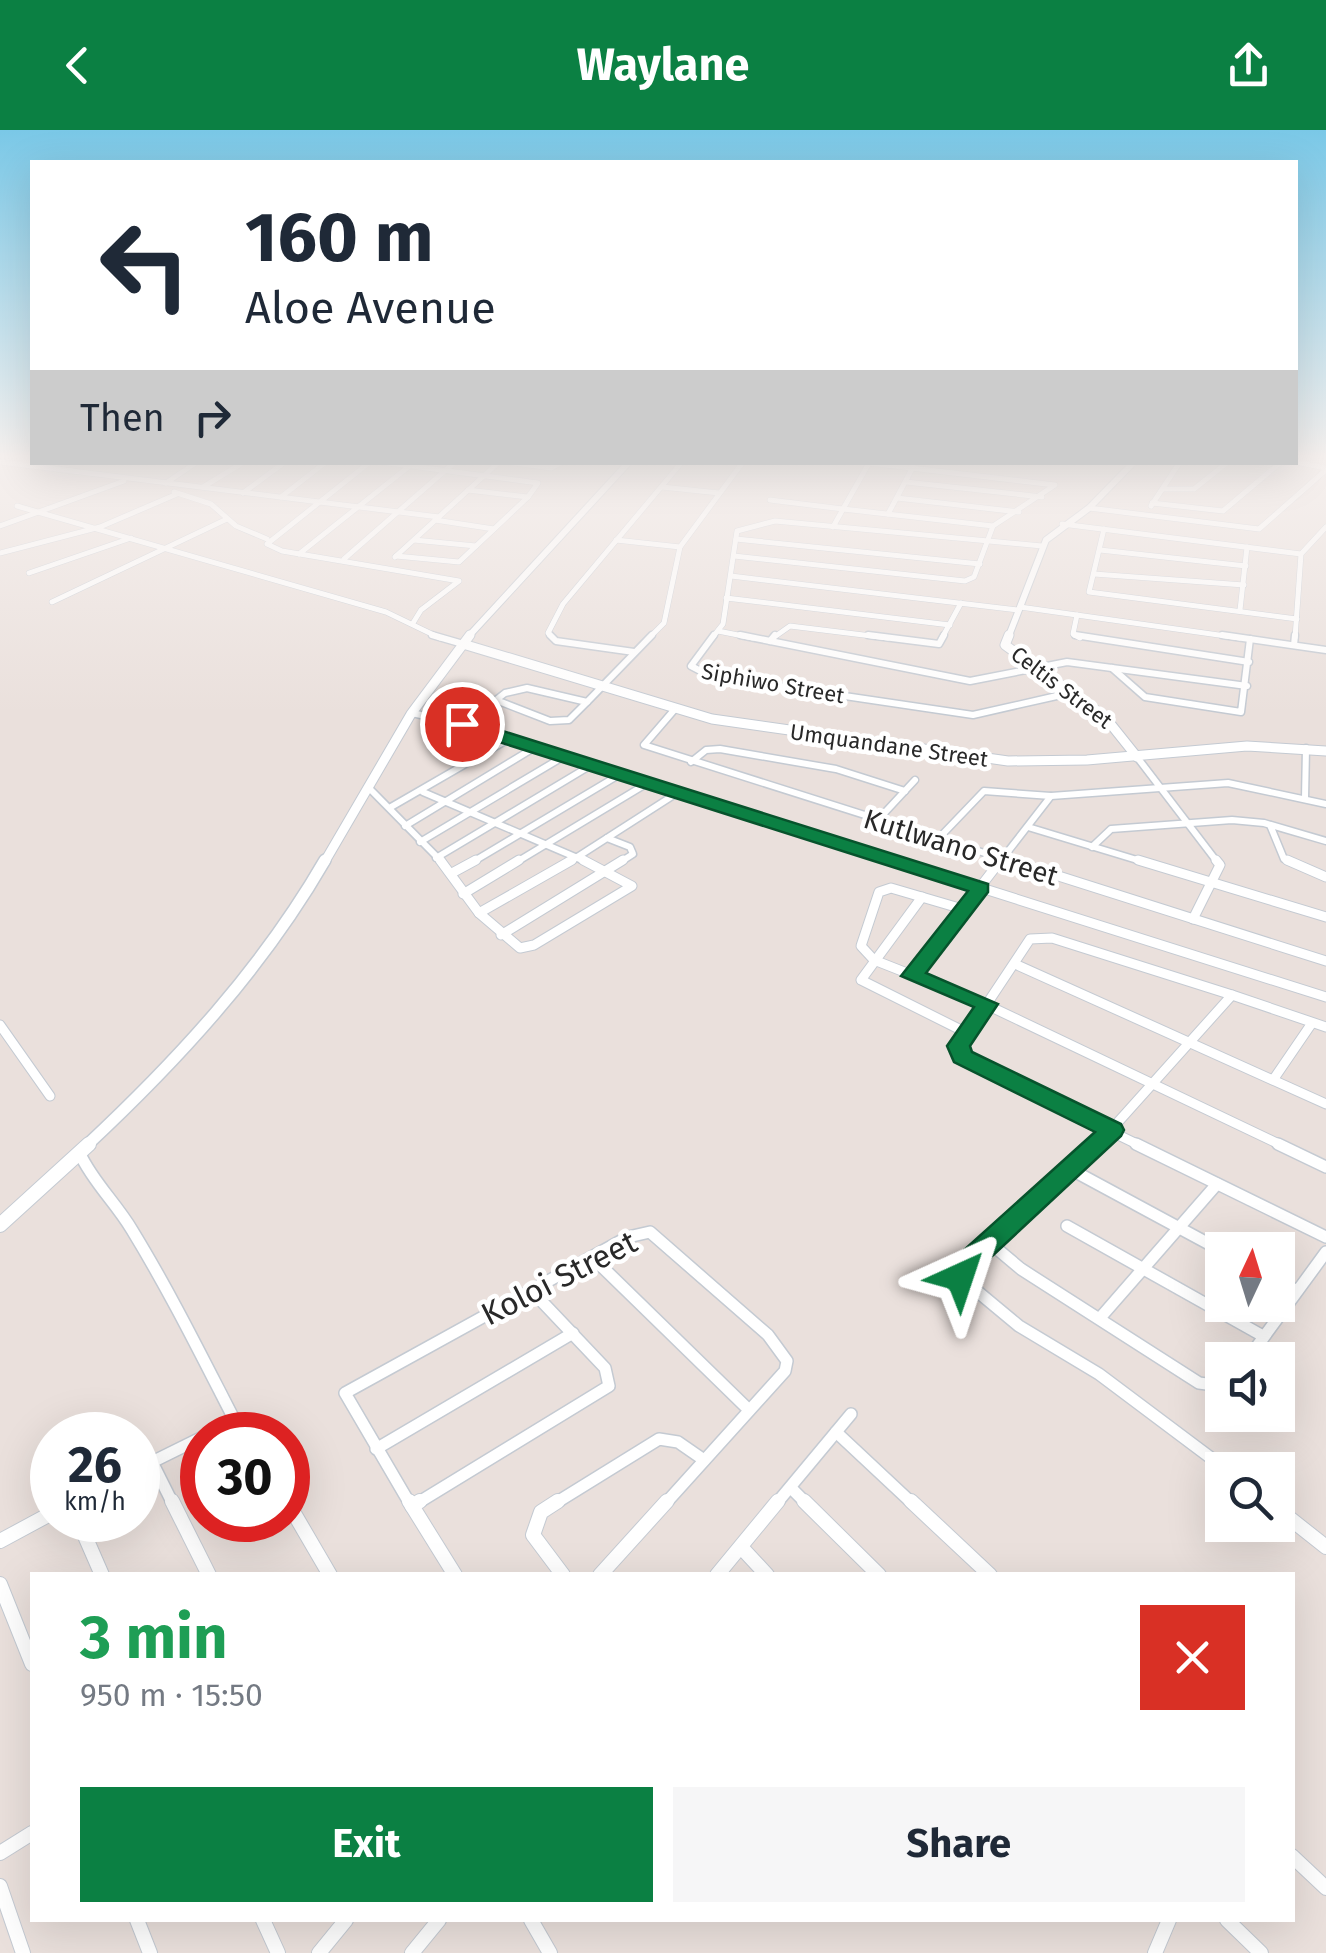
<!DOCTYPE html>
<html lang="en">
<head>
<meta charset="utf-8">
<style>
	body { margin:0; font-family:"Fira Sans",sans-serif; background:#f6f6f7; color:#1f2937; height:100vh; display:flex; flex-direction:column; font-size:38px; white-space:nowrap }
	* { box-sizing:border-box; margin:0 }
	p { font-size:32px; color:#747a83 }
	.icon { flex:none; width:55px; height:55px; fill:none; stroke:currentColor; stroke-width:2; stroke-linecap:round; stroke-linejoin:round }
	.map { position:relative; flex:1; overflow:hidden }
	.details { position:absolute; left:30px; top:1442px; width:1265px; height:350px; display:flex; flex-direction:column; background:#fff; border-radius:0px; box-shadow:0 10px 40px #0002 }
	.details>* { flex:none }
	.banner { position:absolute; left:30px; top:30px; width:1268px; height:305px; border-radius:0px; box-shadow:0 10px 40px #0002; background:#fff; color:#1f2937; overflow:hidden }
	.needle { width:65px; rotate:4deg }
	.controls { position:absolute; left:1205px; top:1102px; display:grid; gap:20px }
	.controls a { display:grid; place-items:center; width:90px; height:90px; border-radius:0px; background:#fff; box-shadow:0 10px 40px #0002; font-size:50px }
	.speed { position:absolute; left:30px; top:1282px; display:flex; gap:20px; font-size:50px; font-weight:700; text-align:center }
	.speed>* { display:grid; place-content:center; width:130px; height:130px; border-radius:50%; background:#fff; box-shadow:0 10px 40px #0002; line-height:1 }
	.speed small { font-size:25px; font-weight:400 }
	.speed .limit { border:15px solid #d22; background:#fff; color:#111 }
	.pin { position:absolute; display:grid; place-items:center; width:85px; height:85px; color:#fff; margin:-42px; border:5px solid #fff; border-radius:50%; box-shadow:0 2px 10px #0007 }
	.me { position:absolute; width:110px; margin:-55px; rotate:42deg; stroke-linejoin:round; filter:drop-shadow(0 0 8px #0008) }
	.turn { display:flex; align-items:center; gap:35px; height:210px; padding:0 50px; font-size:45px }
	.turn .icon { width:130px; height:130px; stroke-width:2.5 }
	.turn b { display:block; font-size:70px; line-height:85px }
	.then { display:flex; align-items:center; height:95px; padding:0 50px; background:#0003; gap:20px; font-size:38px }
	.round { display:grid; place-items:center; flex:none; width:105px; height:105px; border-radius:0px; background:#f6f6f7 }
	.overview { display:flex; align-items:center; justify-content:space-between; height:170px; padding:0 50px }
	h1 { font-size:60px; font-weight:700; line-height:75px; color:#1e9e55 }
	.cta { display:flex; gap:20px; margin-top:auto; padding:20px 50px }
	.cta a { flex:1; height:115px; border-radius:0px; background:#0b8043; color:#fff; font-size:40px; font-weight:700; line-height:115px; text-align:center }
	.cta a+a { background:#f6f6f7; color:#1f2937 }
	header { display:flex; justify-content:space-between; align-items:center; height:130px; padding:0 50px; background:#0b8043; color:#fff; font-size:45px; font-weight:700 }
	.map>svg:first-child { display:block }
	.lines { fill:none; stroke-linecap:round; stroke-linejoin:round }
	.minor-far4-casing { stroke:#c4cad2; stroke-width:6 }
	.minor-far3-casing { stroke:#c4cad2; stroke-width:9 }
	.minor-far2-casing { stroke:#c4cad2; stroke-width:11 }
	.minor-far1-casing { stroke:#c4cad2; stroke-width:14 }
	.minor-casing { stroke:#c4cad2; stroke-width:16 }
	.tertiary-far3-casing { stroke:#c4cad2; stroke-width:8 }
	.tertiary-far2-casing { stroke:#c4cad2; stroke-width:11 }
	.tertiary-far1-casing { stroke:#c4cad2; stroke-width:14 }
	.tertiary-casing { stroke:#c4cad2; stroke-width:16 }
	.minor-far4 { stroke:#fff; stroke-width:5 }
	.minor-far3 { stroke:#fff; stroke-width:6 }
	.minor-far2 { stroke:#fff; stroke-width:9 }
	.minor-far1 { stroke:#fff; stroke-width:11 }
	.minor { stroke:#fff; stroke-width:14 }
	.tertiary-far3 { stroke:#fff; stroke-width:6 }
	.tertiary-far2 { stroke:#fff; stroke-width:9 }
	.tertiary-far1 { stroke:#fff; stroke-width:11 }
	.tertiary { stroke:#fff; stroke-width:14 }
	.route { fill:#0b8043; stroke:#07532c; stroke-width:2.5 }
	.labels { text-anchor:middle; stroke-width:9; stroke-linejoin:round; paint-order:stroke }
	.far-street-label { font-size:22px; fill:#292929; stroke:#fff }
	.street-label { font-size:28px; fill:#292929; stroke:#fff }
	.near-street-label { font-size:32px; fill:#292929; stroke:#fff }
</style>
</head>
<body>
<header><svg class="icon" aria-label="back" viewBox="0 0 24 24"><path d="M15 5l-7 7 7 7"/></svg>Waylane<svg class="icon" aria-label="share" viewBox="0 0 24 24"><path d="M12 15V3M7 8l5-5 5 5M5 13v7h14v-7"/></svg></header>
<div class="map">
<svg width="1326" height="1823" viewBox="0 0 1326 1823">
	<rect width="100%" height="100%" fill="#eae0dc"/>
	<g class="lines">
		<defs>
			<g id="minor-far4">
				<path d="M0,332L439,387"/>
				<path d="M370,332L267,414L282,421L459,451L421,480L413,493"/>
				<path d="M381,332L538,353L528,367"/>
				<path d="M506,332L551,338L562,332"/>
				<path d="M1295,332L1326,338"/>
				<path d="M869,333L1055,355L993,396L843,379Z"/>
				<path d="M906,352L1042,367"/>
				<path d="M166,353L197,332"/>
				<path d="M203,357L244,332"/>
				<path d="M662,357L719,363"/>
				<path d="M1163,359H1194L1228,332"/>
				<path d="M174,362L211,374L236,396L267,409"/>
				<path d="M243,363L285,332"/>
				<path d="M281,367L326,332"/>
				<path d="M897,368L1019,382"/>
				<path d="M770,370L843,379"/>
				<path d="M1152,373L1223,381L1281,332"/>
				<path d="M17,376L386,482L440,508"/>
				<path d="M1151,376L1180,332"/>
				<path d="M1089,378L1259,399L1326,340"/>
				<path d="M888,384L913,337"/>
				<path d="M435,390L494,399"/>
				<path d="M1062,394L1301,424"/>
				<path d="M0,396L124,351"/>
				<path d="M833,397L843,379"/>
				<path d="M1104,399L1089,462L1297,489"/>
				<path d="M736,409L980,434"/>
				<path d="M414,410L476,416"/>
				<path d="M616,410L680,417"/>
				<path d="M1100,420L1246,436"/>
				<path d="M0,423L100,397L177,364"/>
				<path d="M299,424L412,334"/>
				<path d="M396,426L459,432L528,367L468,360"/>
				<path d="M734,426L965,451L974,447L993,396"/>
				<path d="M395,427L499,332"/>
				<path d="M344,429L455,332"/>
				<path d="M29,443L131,408"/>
				<path d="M1094,444L1244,455"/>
				<path d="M731,446L1018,480"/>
				<path d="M726,468L950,495"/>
				<path d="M52,472L227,389"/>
				<path d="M1020,477L1240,508"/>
				<path d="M1240,480L1247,417"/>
				<path d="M1077,485L1073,504L1080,508"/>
				<path d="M718,501L753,508"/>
				<path d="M553,508L548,503L563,474L682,332"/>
				<path d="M649,508L664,493L680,417L743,332"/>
				<path d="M712,508L723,494L737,401L775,391L1042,416"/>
				<path d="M773,508L790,496L888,508"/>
				<path d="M942,508L961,473"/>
				<path d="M1295,508L1301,424L1326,397"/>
			</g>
			<g id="minor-far3">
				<path d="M432,505L463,514"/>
				<path d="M550,505L556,511L634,522"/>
				<path d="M714,505L691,536L710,546L973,585L1070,563"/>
				<path d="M740,505L970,551L1067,532L1247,556"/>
				<path d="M868,505L939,514L944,505"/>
				<path d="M1075,505L1249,532"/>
				<path d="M1222,505L1326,520"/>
				<path d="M770,511L775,505"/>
				<path d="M1294,515L1295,505"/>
				<path d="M1112,538L1145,567L1241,582L1250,509"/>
				<path d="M527,558L587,572L569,590L550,591L496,570L505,563Z"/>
				<path d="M587,572L652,505"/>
				<path d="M675,579L644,615L1016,733"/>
				<path d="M412,583L461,594L901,733"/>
				<path d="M443,625L481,601"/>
				<path d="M1137,627L1218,733"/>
				<path d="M691,632L706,620L720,619L836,639L905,661"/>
				<path d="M368,657L443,733"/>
				<path d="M423,662L589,733"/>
				<path d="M1305,669L1306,618"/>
				<path d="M391,677L507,610"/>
				<path d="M877,691L915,650"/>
				<path d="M1270,695L1284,729L1293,733"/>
				<path d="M405,696L532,619"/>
				<path d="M1028,697L1147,733"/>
				<path d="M607,708L630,717L633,724L619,733"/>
				<path d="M938,709L984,661L1051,666"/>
				<path d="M420,712L561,628"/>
				<path d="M1092,717L1111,699L1232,690L1264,693L1326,711"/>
				<path d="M436,728L588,637"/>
				<path d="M471,733L617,646"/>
				<path d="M515,733L646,654"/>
				<path d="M568,733L677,663"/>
				<path d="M999,733L1051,666L1228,653L1326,674"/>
			</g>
			<g id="minor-far2">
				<path d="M440,730L479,783L520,818L534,815L632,756L583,730"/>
				<path d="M893,730L1326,867"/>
				<path d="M1001,730L912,845L987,875L1283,1016"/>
				<path d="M1008,730L1326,831"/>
				<path d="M1138,730L1326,787"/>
				<path d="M1287,730L1326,747"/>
				<path d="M452,743L476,730"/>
				<path d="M463,764L519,730"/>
				<path d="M922,767L861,850L965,902"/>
				<path d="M479,783L572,730"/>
				<path d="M1193,789L1220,735L1216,730"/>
				<path d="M501,805L623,730"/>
				<path d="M1052,808L1232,865L1110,1001L970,933L959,916L1030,809Z"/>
				<path d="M1015,834L1326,974"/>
				<path d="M912,845L874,830L861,816L879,762L891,758L966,780"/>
				<path d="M1232,865L1326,897"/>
				<path d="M0,895L50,966"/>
				<path d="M1273,950L1312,893"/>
				<path d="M1110,1001L1141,1016"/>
				<path d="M1095,1016L1110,1001"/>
			</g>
			<g id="minor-far1">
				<path d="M1097,1014L962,1138L960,1147L1019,1196L1099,1244L1227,1340"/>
				<path d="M1136,1014L1326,1107"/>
				<path d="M1278,1014L1326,1037"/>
				<path d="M80,1024C93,1052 116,1073 132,1100C170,1162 202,1227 235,1291L247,1305"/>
				<path d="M1072,1040L1222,1121"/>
				<path d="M1067,1096L1263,1206"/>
				<path d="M990,1113L1021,1139L1199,1253L1222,1256"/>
				<path d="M592,1127L749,1280"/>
				<path d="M1278,1150L1295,1160"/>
				<path d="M1100,1188L1217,1054"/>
				<path d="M1247,1230L1326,1122"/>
				<path d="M836,1302L913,1374"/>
				<path d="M376,1319L573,1203"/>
				<path d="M152,1332L173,1374"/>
				<path d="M138,1339L235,1291"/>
				<path d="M791,1358L807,1374"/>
				<path d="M410,1374L345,1263L628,1107L650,1102L768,1205L787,1231L785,1241L665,1374"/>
				<path d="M416,1374L609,1256L605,1238L531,1160"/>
				<path d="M554,1374L659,1309L678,1312L704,1330"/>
				<path d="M776,1374L851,1284"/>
			</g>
			<g id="minor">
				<path d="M172,1371L209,1445"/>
				<path d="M409,1371L455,1445"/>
				<path d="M558,1371L541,1382L533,1405L563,1445"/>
				<path d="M804,1371L879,1445"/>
				<path d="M911,1371L990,1445"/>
				<path d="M288,1373L330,1445"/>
				<path d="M412,1376L420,1371"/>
				<path d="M1278,1379L1326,1417"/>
				<path d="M78,1390L102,1445"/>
				<path d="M0,1411L52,1383"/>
				<path d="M741,1417L767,1445"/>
				<path d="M600,1445L667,1371"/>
				<path d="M717,1445L778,1371"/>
				<path d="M0,1454L32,1534"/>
				<path d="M0,1723L32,1703"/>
				<path d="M1292,1726L1326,1758"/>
				<path d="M0,1756L23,1823"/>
				<path d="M137,1790L150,1823"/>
				<path d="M263,1790L278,1823"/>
				<path d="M531,1790L550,1823"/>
				<path d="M1227,1790L1261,1823"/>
				<path d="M319,1823L346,1790"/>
				<path d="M412,1823L439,1790"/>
				<path d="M1155,1823L1169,1790"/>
			</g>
			<g id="tertiary-far3">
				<path d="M467,508L629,332"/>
				<path d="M1008,508L1046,410L1089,378L1134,332"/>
			</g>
			<g id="tertiary-far2">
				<path d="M1009,505L1005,515L1105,587L1137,627"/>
				<path d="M463,514L712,589L1008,631L1087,630L1247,616L1326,621"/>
				<path d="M324,733L411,584L470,505"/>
			</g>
			<path id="tertiary-far1" d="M86,1016C177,931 262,839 325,730"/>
			<path id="tertiary" d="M0,1095L89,1014"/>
		</defs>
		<use href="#minor-far4" class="minor-far4-casing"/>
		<use href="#minor-far3" class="minor-far3-casing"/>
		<use href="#minor-far2" class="minor-far2-casing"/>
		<use href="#minor-far1" class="minor-far1-casing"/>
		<use href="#minor" class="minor-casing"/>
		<use href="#tertiary-far3" class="tertiary-far3-casing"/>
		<use href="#tertiary-far2" class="tertiary-far2-casing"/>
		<use href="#tertiary-far1" class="tertiary-far1-casing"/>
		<use href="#tertiary" class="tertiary-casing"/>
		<use href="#minor-far4" class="minor-far4"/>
		<use href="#minor-far3" class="minor-far3"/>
		<use href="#minor-far2" class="minor-far2"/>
		<use href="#minor-far1" class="minor-far1"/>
		<use href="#minor" class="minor"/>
		<use href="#tertiary-far3" class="tertiary-far3"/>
		<use href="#tertiary-far2" class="tertiary-far2"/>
		<use href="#tertiary-far1" class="tertiary-far1"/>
		<use href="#tertiary" class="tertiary"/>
	</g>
	<linearGradient id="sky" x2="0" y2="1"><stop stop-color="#7ac8e7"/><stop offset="0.56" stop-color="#f6f1ef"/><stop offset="1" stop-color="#f6f1ef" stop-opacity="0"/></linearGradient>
	<rect width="1326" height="583" fill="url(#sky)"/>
	<path class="route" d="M455,590H468L988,754V762L926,843L998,874L970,916L972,922L1121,994L1124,1000L1121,1006L975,1142L970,1154H951L947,1147L953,1130L1095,1002L954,932L947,916L974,877L901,846L968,761L455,598Z"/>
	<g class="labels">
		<g class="far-street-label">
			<text transform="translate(773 553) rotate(10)" y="8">Siphiwo Street</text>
			<text transform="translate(1062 557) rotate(37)" y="8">Celtis Street</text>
			<text transform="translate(889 615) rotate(8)" y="8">Umquandane Street</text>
		</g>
		<g class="street-label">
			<text transform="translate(961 717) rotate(17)" y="10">Kutlwano Street</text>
		</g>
		<g class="near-street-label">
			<text transform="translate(559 1148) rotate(-27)" y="11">Koloi Street</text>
		</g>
	</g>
</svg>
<div class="controls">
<a><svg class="needle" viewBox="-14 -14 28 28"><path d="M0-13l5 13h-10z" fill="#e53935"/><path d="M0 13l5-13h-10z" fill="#747a83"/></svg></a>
<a><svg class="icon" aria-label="sound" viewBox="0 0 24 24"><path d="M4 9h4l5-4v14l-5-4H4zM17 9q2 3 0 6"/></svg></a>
<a><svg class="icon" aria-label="search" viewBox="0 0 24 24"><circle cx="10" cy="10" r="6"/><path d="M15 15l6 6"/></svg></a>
</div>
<div class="speed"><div>26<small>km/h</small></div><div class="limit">30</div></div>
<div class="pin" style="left:462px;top:594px;background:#d93025"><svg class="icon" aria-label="arrive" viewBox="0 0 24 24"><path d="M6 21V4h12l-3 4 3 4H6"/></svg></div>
<svg class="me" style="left:960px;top:1147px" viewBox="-20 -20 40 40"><path d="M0-17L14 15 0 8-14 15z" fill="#0b8043" stroke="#fff" stroke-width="4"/></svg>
<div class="banner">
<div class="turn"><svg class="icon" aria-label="left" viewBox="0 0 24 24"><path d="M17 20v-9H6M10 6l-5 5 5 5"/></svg><div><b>160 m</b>Aloe Avenue</div></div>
<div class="then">Then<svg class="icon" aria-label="right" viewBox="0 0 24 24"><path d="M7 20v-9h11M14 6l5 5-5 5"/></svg></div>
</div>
<section class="details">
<div class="overview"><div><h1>3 min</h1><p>950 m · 15:50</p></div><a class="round" style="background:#d93025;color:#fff"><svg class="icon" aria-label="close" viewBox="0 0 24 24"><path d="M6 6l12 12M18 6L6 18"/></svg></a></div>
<div class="cta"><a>Exit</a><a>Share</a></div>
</section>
</div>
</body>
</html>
